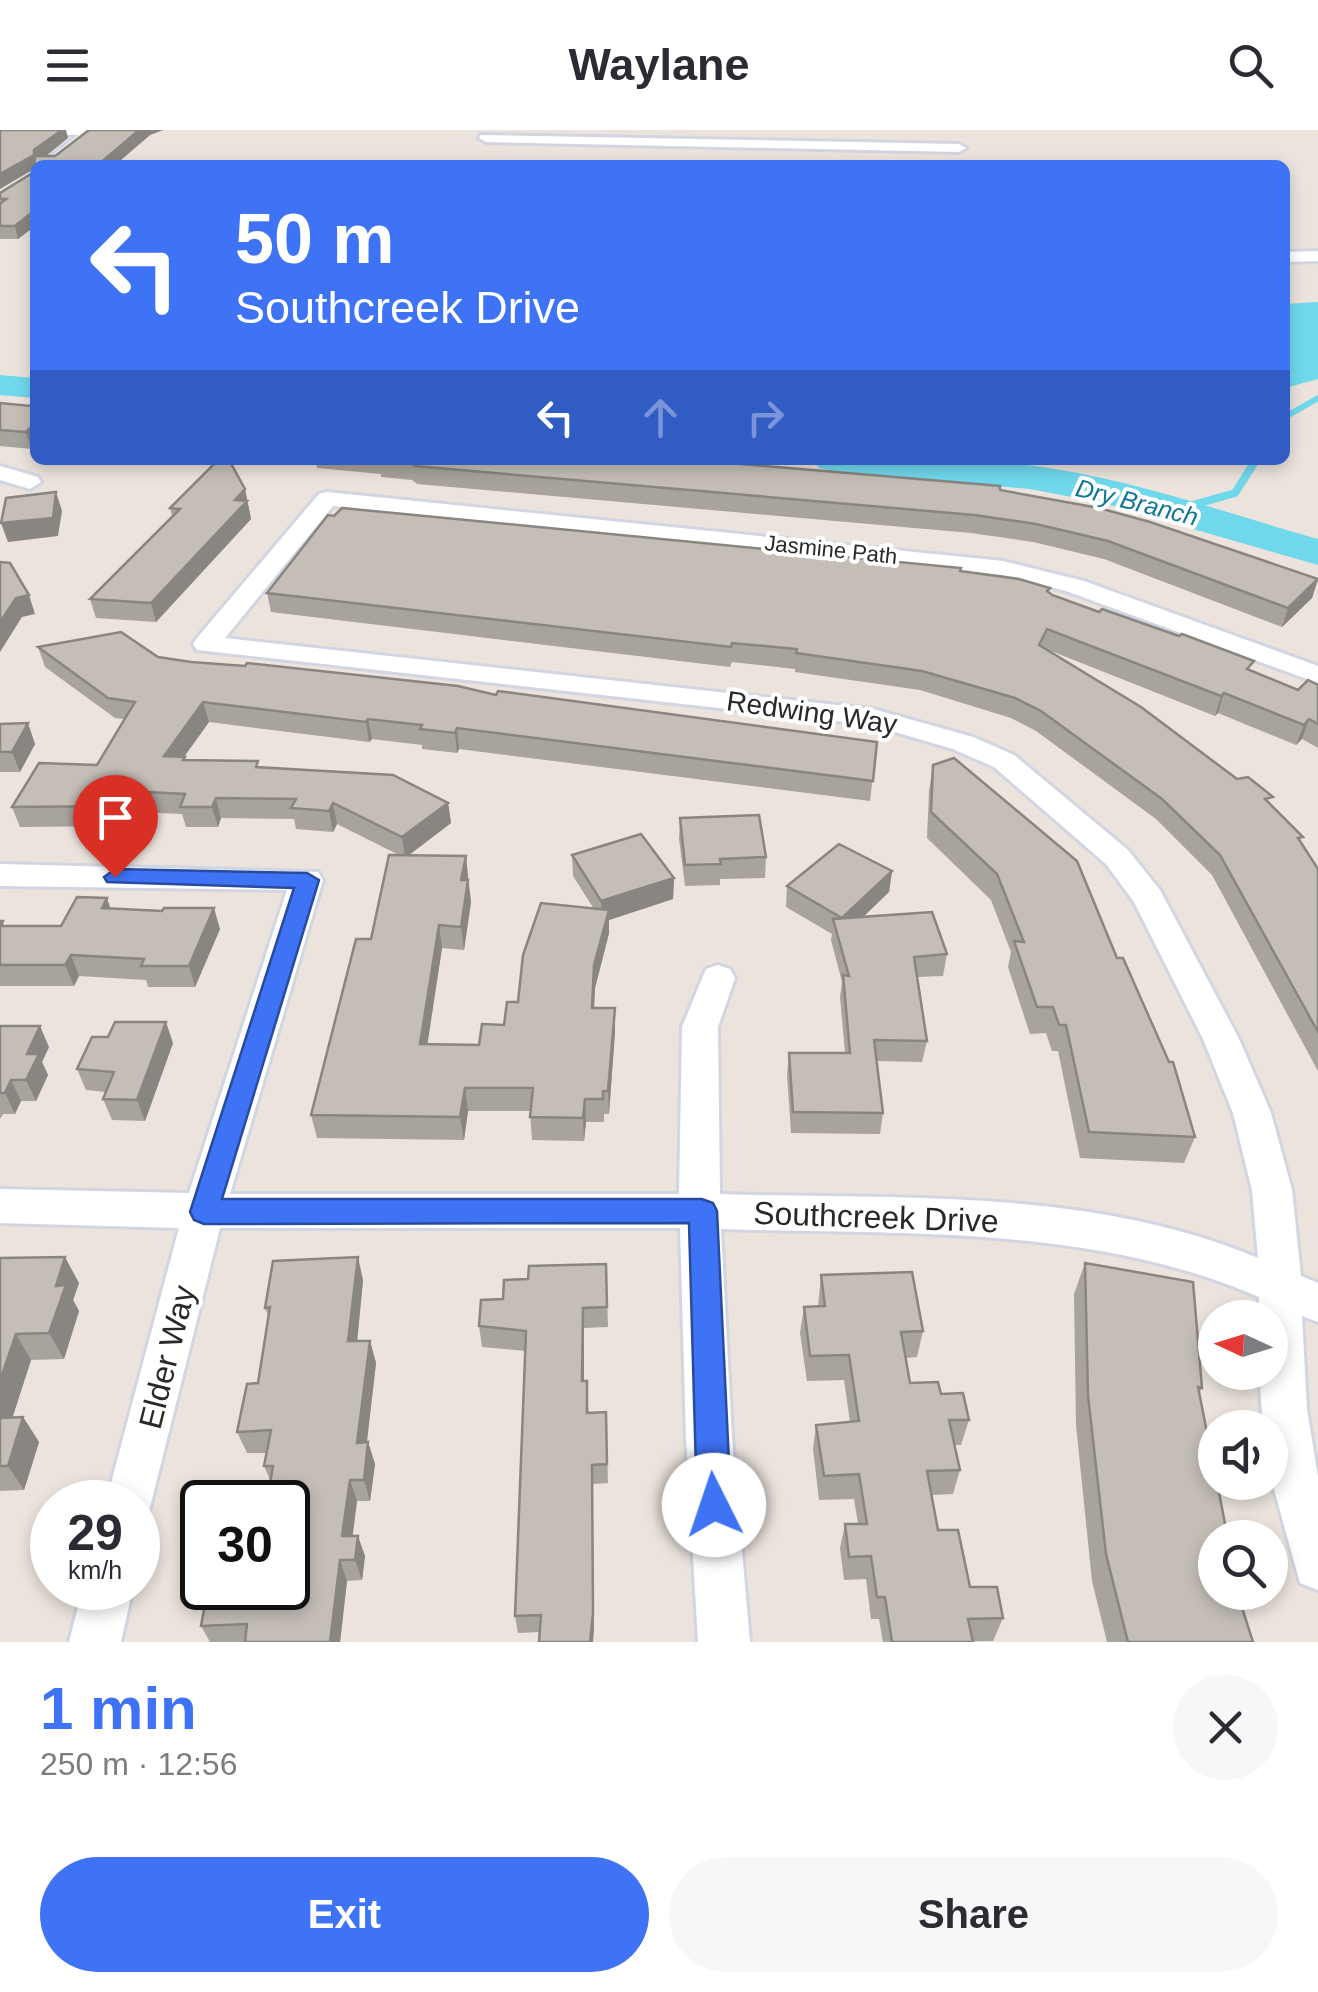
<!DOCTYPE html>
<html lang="en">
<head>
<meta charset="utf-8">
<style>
	body { margin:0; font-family:Helvetica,sans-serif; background:#f7f7f7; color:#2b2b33; height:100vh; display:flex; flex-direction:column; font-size:38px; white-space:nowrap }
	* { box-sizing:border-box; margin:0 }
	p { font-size:32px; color:#7c7c81 }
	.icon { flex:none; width:55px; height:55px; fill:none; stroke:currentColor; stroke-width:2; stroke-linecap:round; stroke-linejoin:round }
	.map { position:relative; height:1512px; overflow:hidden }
	.drawer { display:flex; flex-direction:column; background:#fff; flex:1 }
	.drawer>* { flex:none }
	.top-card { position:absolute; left:30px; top:30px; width:1260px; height:305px; border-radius:15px; box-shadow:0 5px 15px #0003; background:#3e73f6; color:#fff; overflow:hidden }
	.needle { width:65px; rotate:274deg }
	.fabs { position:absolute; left:1198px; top:1170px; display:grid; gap:20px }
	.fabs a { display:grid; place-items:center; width:90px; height:90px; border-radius:50%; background:#fff; box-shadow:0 5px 15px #0003; font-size:50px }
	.speed { position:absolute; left:30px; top:1350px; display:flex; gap:20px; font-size:50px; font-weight:700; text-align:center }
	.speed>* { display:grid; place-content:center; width:130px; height:130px; border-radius:50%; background:#fff; box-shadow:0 5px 15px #0003; line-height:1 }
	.speed small { font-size:25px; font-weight:400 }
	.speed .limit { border:5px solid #111; border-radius:15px; background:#fff; color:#111 }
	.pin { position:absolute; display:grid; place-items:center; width:85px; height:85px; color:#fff; margin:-102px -42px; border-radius:50% 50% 50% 0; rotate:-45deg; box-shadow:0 0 10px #0007 }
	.pin .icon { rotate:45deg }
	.me { position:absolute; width:110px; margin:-55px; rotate:356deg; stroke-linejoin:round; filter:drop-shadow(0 0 8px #0008) }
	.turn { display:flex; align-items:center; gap:35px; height:210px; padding:0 40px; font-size:45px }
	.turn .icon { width:130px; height:130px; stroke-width:2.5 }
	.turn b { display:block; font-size:70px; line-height:85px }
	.lanes { display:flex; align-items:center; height:95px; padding:0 40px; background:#0003; justify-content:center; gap:50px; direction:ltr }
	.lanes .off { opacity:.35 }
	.round { display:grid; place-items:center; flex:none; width:105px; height:105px; border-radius:52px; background:#f7f7f7 }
	.summary { display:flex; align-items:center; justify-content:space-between; height:170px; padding:0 40px }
	h1 { font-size:60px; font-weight:800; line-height:75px; color:#3e73f6 }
	.button { display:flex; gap:20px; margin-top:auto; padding:20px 40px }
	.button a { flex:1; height:115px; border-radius:60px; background:#3e73f6; color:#fff; font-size:40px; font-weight:800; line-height:115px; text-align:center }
	.button a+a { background:#f7f7f7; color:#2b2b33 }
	header { display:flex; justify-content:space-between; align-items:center; height:130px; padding:0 40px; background:#fff; font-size:45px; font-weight:800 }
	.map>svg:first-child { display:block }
	.water { fill:#70d8ec }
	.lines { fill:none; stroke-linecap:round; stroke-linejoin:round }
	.stream-far1 { stroke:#70d8ec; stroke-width:6 }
	.stream { stroke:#70d8ec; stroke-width:8 }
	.river { fill:#70d8ec; fill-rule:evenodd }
	.minor-casing { stroke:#d1d6e2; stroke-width:6 }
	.minor { fill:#fff; fill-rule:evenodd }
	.wall { fill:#a9a39d }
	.shaded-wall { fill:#898580 }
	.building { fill:#c4beb7; stroke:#898580; stroke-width:2.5 }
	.route { fill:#3e73f6; stroke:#284ba0; stroke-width:2.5 }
	.labels { text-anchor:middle; stroke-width:8; stroke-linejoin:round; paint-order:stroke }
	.far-street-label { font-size:22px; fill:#292929; stroke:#fff }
	.far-water-label { font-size:25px; font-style:italic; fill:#107697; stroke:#fff }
	.street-label { font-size:28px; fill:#292929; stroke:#fff }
	.near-street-label { font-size:32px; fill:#292929; stroke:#fff }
</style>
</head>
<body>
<header><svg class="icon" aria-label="menu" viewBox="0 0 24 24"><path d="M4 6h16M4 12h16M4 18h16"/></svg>Waylane<svg class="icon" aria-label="search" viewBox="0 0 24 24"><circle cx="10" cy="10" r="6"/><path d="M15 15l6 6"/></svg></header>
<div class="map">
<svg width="1318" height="1512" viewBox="0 0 1318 1512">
	<rect width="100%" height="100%" fill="#ebe3dc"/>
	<path class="water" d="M1318,172V249L1285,258V174Z"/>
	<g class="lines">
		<path class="stream-far1" d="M1285,287L1318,268"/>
		<path class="stream" d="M1175,380L1235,363L1256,330"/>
		<g class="river">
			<path d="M0,245L35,248V268L0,265Z"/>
			<path d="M813,330C884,330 957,327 1028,335C1126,347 1223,382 1318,409V435L1103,373L1030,359L832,341L819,338Z"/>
		</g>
		<defs>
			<g id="minor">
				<path d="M33,0H98L99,1L56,35H40L79,5L39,4Z"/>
				<path d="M481,5L959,14L966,18L959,22L486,12L479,8Z"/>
				<path d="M1318,121V131L1285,132V122Z"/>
				<path d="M0,336L38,347L41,352L30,359L0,350Z"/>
				<path d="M327,362L1003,431L1084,451L1318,536V553L1066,461L1003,445L333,376L225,508L873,579L973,607L1014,625L1128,720L1160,760L1239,909L1271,983L1292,1060L1301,1146L1318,1153V1192L1302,1186L1307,1279L1318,1347V1460L1300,1453L1270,1345V1298H1263L1259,1242H1270V1188H1259V1167C1090,1094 902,1105 721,1099L732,1307L750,1512H698L686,1307L680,1098H220L147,1389L138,1393V1372H106L179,1098L0,1093V1059L189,1063L287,760L0,756V734L318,742L323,750L230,1064H679L682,897L706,839L718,835L730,839L735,848L718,897L720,1064C898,1070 1090,1057 1258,1128L1252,1060L1233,983L1203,909L1134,772L1106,734L994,637L953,619L871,595L197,520L193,514L197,508L319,364Z"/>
				<path d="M83,1458H133L121,1512H69Z"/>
			</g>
		</defs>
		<use href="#minor" class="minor-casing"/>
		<use href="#minor" class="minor"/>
	</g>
	<g class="wall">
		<path d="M89,0H163L150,5L115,35H35V96L18,109H0V63L34,42V39L0,59L68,8L46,26H55Z"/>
		<path d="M35,270V316L31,319L0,316V273L30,276Z"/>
		<path d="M316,330H695L1000,360L1318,449L1312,468L1282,497L1104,429L1033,412L971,403L417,354L412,350L381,347V344L317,338Z"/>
		<path d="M245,359L251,389L156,492L96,488L90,469L172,386L170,378Z"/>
		<path d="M960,441L1049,462L1052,465L1251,540L1298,560L1318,555V618L1302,609L1296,615L1218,583L1215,586L1046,519L1270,674L1301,712L1318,739V941L1212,745L1156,689L1036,601L1011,588L920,560L795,542V539L732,532L730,537L271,482L267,463Z"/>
		<path d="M38,517L158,527L191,532L496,565L877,612L870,671L459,619L457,623L422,619V615L372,609L369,612L209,592L184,627L186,630L260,637L448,673L451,693L409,725L466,726L471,772L464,820L442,818L427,914L479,915L504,895L518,872L594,779L573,746L572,725L674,748L673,769L609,790V803L595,858L594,878L615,901L609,984H604V992H586L584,1011L532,1010L530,981H468L464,1010L317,1008L311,985L399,725L337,694L333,702L296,699L294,689L221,688L218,697H186L182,684L134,682L127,696L20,697L12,677L97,635L124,589L115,588L45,537Z"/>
		<path d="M0,594L35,614L20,642H0Z"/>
		<path d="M933,635L1117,828L1195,1007L1184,1033L1080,1028L1058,921H1052L1046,903L1030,904L1008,837L1011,822L991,770L927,708L929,661Z"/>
		<path d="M680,688L766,727L765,748L720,749V755L685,756L679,709Z"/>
		<path d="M892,741L889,762L863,787L947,824L943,846L917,847L927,911L922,932L877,931L883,983L880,1004L791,1003L787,944L789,923H845L840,867L842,852L831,810L832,804L786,777L787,756Z"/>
		<path d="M111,779L220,799L195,857H148L146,850L79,846L74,856H0V791L5,796H61Z"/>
		<path d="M0,896L49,917L42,932L48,945L36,971H21L15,984H3L0,989Z"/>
		<path d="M173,913L145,991L112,990L103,969L106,962L86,960L77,939Z"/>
		<path d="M0,1128L79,1153L73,1170L79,1181L64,1229L31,1230L12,1288L23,1287L39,1312L24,1360L0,1361Z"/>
		<path d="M1085,1133L1202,1258L1199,1264L1227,1404L1225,1408H1215L1253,1512H1107L1092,1451L1076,1295L1074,1164Z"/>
		<path d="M606,1134L608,1197L584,1198V1251L589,1283L606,1282L608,1353L593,1354V1512H539L540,1502L518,1503L515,1486L526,1221L482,1217L479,1196L503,1169L528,1149Z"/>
		<path d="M821,1145L923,1201L917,1227L906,1228L910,1253L941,1264L969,1290L961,1315H955L960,1340L953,1364L932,1365L938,1400L970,1457L1003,1488L993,1511L883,1512L879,1489H871L866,1449L844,1450L840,1418L845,1394H858L854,1369L819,1370L813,1319L816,1295L850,1292L844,1250L807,1251L800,1203L804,1177L818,1176Z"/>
		<path d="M363,1150L357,1211H370L376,1233L367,1312H368L375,1334L370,1371H357L352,1406L365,1426L362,1450L347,1451L340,1512H210L201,1496L288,1458L271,1352L264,1336L267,1323H247L237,1302L258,1253L269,1188L265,1178Z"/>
	</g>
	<g class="shaded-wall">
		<path d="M62,0H66L68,8L38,32L35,38L0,59V44Z"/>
		<path d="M139,0H163L150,5L115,35H98Z"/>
		<path d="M35,80V96L18,109L15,96Z"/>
		<path d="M30,298L35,313V316L31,319L26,302Z"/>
		<path d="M245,359L251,389L156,492L151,473Z"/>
		<path d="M56,362L62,381L58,406L8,412L1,393Z"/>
		<path d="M1318,449L1312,468L1282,497L1288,478Z"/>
		<path d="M29,465L35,484L22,487L0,522V492L16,468Z"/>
		<path d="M1224,563L1218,583L1215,586L1221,566Z"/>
		<path d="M203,572L209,592L170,646L164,626Z"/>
		<path d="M368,589L372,609L369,612L366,592Z"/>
		<path d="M1309,589L1302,609L1296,615L1304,595Z"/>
		<path d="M28,593L35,614L20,642L12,622Z"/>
		<path d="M457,598L459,619L457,623L455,603Z"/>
		<path d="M128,661L134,682L127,696L120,676Z"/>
		<path d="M216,668L221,688L218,697L212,677Z"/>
		<path d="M333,673L337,694L333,702L329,681Z"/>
		<path d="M448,673L451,693L405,728L402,707Z"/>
		<path d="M466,726L468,748L464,772L461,750Z"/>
		<path d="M892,741L889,762L840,809L842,788Z"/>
		<path d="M674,748L673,769L609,790V803L595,858L593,901L592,878L594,835L602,792L601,771Z"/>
		<path d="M468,750L471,772L464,820L461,797Z"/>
		<path d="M107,768L114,789L102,778Z"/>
		<path d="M214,778L220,799L195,857L189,836Z"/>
		<path d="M439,795L442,818L424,937L420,914Z"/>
		<path d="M71,825L79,846L74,856L65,835Z"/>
		<path d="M615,878V901L609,984L608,961Z"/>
		<path d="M166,892L173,913L145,991L137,970Z"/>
		<path d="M40,896L49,917L42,932L48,945L36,971L26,950L27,924Z"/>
		<path d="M11,950L21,971L15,984L5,963Z"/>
		<path d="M465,958L468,981L464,1010L460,987Z"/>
		<path d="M585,969L586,992L584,1011L583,988Z"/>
		<path d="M65,1127L79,1153L73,1170L79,1181L64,1229L49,1203L56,1156Z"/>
		<path d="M358,1127L363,1150L355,1234L348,1211Z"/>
		<path d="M583,1178L584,1198V1271L582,1251Z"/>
		<path d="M16,1204L31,1230L4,1314L0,1308V1251Z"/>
		<path d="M370,1211L376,1233L364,1335L357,1313Z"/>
		<path d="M23,1287L39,1312L24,1360L8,1336Z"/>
		<path d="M368,1312L375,1334L370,1371L364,1350Z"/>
		<path d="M592,1335L594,1500L593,1512H590Z"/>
		<path d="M350,1350L357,1371L350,1427L342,1406Z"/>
		<path d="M358,1406L365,1426L362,1450L355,1430Z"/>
		<path d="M340,1430L347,1451L340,1512H330Z"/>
	</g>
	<g class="building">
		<path d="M0,0H62L34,20V25L0,44Z"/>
		<path d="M89,0H139L98,35H35V80L15,96H0V74L6,69H0V63L34,42L35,26H55Z"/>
		<path d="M33,270H35V299L30,298L26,302L0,300V273L30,276Z"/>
		<path d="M218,330H229L245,359L235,370L247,371L151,473L90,469L180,379L170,378Z"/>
		<path d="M386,330H695L1000,356V360L1099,378L1150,392L1318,449L1288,478L1108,411L1036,394L974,385L415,336L410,332Z"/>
		<path d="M56,362L53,388L1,393L6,368Z"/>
		<path d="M342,378L961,438L960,441L1019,449L1050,458L1047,461L1052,465L1099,482L1102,479L1179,506L1182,504L1254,531L1247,539L1298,560L1308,550L1318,555V594L1309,589L1304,595L1224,563L1221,566L1047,499L1039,515L1141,577L1237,649L1248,647L1273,667L1265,669L1303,707L1298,708L1318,739V902L1220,725L1162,669L1041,581L1015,568L922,541L796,523L797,519L732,513L731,517L267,463L328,385L334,386Z"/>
		<path d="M0,432L10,433L29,465L16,468L0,492Z"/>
		<path d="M121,502L158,527L191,532L245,536L247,533L458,556L496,565L498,561L877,612L873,651L457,598L455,603L420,599L422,595L368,589L366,592L203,572L164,626L185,627L183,630L258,631L256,637L393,645L448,673L402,707L333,673L329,681L291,678L296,669L216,668L212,677H180L185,664L128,661L120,676L12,677L39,633L97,635L135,572L108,568L38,517Z"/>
		<path d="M28,593L12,622H0V594Z"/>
		<path d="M954,628L1077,731L1117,828H1123L1169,932H1173L1195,1007L1089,1002L1066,895H1059L1053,877H1037L1014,811L1024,812L997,744L931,682L933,635Z"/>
		<path d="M759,685L766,727L720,729L721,734L685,735L680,688Z"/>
		<path d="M641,704L674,748L601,771L572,725Z"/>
		<path d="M839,714L892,741L842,788L787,756Z"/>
		<path d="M389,725L466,726L461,750H468L461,797L439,795L420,914L479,915L482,894L504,895L507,872H518L523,825L541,773L609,780L594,835L592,878H615L608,961H603V969H585L583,988L530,987L533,958H465L460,987L311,985L356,809H371Z"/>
		<path d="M77,767L107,768L102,778L162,781L164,778H214L189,836H141L144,829L71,825L65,835H0V791H3L1,796H61Z"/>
		<path d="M932,782L947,824L914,827L927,911L874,910L883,983L793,982L789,923H850L843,845L849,846L833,789Z"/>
		<path d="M115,892H166L137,970L103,969L114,942L77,939L92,907H108Z"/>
		<path d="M0,896H40L27,924H39L26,950H11L5,963H0Z"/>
		<path d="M65,1127L56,1156L66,1155L49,1203L16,1204L0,1251V1128Z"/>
		<path d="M358,1127L348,1211H370L357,1313L368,1312L364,1350H350L342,1406H358L355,1430H340L330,1512H245L247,1494L201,1496L208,1458H288V1372H267L273,1336H264L271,1300L237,1302L247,1254L258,1253L270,1177L265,1178L273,1131Z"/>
		<path d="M1085,1133L1193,1152L1202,1258L1198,1257L1215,1343V1352H1217L1227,1404L1219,1403L1220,1408H1215V1462H1237L1253,1512H1128L1106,1424L1088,1266Z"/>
		<path d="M606,1134L607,1177L583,1178L582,1251H587V1283L606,1282L607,1334L592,1335L593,1483L590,1512H539L541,1485L515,1486L526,1201L479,1196L481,1170L503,1169L504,1150L528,1149L529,1136Z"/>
		<path d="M912,1142L923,1201L901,1202L910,1253L938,1252L941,1264L963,1263L969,1290H949L960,1340L927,1341L938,1400H958L970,1457H997L1003,1488L968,1489L973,1512H892L885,1467H877L871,1426L849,1427L845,1394H867L859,1344L824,1346L816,1295L859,1291L849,1225L810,1226L804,1177L825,1176L821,1145Z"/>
		<path d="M23,1287L8,1336H0V1288Z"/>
	</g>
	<path class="route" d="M115,739L307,743L319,750L222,1069H702L713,1073L717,1081L731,1375L726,1387L714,1392L702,1387L697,1375L689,1093L204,1094L194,1090L190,1082L294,758L107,752L104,747Z"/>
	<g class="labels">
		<g class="far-street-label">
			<text transform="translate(831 419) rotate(6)" y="8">Jasmine Path</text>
		</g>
		<g class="far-water-label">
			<text transform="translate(1137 372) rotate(14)" y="9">Dry Branch</text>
		</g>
		<g class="street-label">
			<text transform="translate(812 582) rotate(8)" y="10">Redwing Way</text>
		</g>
		<g class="near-street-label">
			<text transform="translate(876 1087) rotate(2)" y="11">Southcreek Drive</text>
			<text transform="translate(167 1227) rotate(-76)" y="11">Elder Way</text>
		</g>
	</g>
</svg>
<div class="fabs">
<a><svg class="needle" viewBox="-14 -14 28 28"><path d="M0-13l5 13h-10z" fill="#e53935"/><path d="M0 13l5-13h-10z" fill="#7c7c81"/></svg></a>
<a><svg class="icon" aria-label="sound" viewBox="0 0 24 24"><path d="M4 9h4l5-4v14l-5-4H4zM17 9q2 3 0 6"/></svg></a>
<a><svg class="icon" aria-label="search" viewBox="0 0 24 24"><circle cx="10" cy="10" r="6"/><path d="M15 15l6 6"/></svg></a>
</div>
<div class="speed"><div>29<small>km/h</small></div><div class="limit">30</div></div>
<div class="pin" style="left:115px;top:747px;background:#d93025"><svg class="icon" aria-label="arrive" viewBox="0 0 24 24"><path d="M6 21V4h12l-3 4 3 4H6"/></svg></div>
<svg class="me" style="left:714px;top:1375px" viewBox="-20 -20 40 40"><circle r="19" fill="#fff"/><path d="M0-13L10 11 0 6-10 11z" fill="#3e73f6"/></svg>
<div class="top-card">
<div class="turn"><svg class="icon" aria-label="left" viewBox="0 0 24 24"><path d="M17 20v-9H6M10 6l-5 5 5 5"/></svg><div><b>50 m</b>Southcreek Drive</div></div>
<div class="lanes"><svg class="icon" aria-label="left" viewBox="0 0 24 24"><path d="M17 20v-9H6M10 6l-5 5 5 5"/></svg><svg class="icon off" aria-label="ahead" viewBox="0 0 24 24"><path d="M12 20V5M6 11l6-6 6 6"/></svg><svg class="icon off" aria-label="right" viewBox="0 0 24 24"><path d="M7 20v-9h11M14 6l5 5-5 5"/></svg></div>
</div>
</div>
<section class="drawer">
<div class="summary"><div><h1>1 min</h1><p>250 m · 12:56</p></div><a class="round"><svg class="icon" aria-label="close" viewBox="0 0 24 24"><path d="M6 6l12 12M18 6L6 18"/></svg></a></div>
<div class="button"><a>Exit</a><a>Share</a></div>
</section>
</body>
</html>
